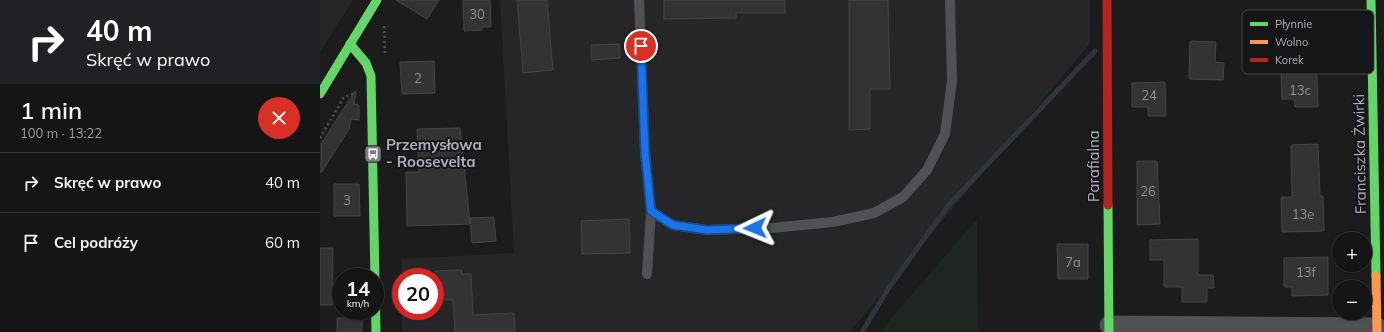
<!DOCTYPE html>
<html lang="pl">
<head>
<meta charset="utf-8">
<style>
	body { margin:0; font-family:Mulish,sans-serif; background:#222; color:#f1f3f6; height:100vh; display:flex; flex-direction:column; font-size:15px; white-space:nowrap }
	* { box-sizing:border-box; margin:0 }
	p { font-size:13px; color:#9d9fa0 }
	.icon { flex:none; width:22px; height:22px; fill:none; stroke:currentColor; stroke-width:2; stroke-linecap:round; stroke-linejoin:round }
	.map { position:relative; flex:1; overflow:hidden }
	.sheet { display:flex; flex-direction:column; background:#151515; width:320px }
	.sheet>* { flex:none }
	.banner { background:#202124; color:#fff; overflow:hidden }
	.tools { position:absolute; left:1012px; top:232px; display:grid; gap:8px }
	.tools a { display:grid; place-items:center; width:40px; height:40px; border-radius:50%; background:#151515; box-shadow:0 1px 3px #0004,0 0 0 1px #343434; font-size:20px }
	.speed { position:absolute; left:12px; top:268px; display:flex; gap:8px; font-size:20px; font-weight:700; text-align:center }
	.speed>* { display:grid; place-content:center; width:52px; height:52px; border-radius:50%; background:#151515; box-shadow:0 1px 3px #0004,0 0 0 1px #343434; line-height:1 }
	.speed small { font-size:10px; font-weight:400 }
	.speed .limit { border:6px solid #d22; background:#fff; color:#111 }
	.pin { position:absolute; display:grid; place-items:center; width:34px; height:34px; color:#fff; margin:-17px; border:2px solid #fff; border-radius:50%; box-shadow:0 1px 4px #0007 }
	.me { position:absolute; width:44px; margin:-22px; rotate:268deg; stroke-linejoin:round; filter:drop-shadow(0 0 3px #0008) }
	.turn { display:flex; align-items:center; gap:14px; height:84px; padding:0 20px; font-size:18px }
	.turn .icon { width:52px; height:52px; stroke-width:2.5 }
	.turn b { display:block; font-size:28px; line-height:34px }
	.round { display:grid; place-items:center; flex:none; width:42px; height:42px; border-radius:21px; background:#222 }
	.headline { display:flex; align-items:center; justify-content:space-between; height:68px; padding:0 20px }
	h1 { font-size:24px; font-weight:600; line-height:30px }
	ul { padding:0; list-style:none }
	li { display:flex; align-items:center; gap:12px; height:60px; padding:0 20px; border-top:1px solid #343434 }
	li div { flex:1 }
	li b { display:block; font-size:15px }
	li em { font-style:normal }
	main { display:flex; flex:1; min-height:0 }
	.map>svg:first-child { display:block }
	.built { fill:#262629 }
	.green { fill:#1f2622 }
	.lines { fill:none; stroke-linecap:round; stroke-linejoin:round }
	.stream { stroke:#2f353e; stroke-width:5 }
	.building { fill:#333334; stroke:#454548 }
	.path { stroke:#525256; stroke-width:2.5; stroke-dasharray:2 3; stroke-linecap:butt }
	.lane { stroke:#505155; stroke-width:10 }
	.street { stroke:#505155; stroke-width:19 }
	.fast { stroke:#63d668; stroke-width:9 }
	.slow { stroke:#ff974d; stroke-width:9 }
	.jam { stroke:#b3261e; stroke-width:9 }
	.route-casing { stroke:#114b97; stroke-width:10 }
	.route { stroke:#1a73e8; stroke-width:7 }
	.labels { text-anchor:middle; stroke-width:4; stroke-linejoin:round; paint-order:stroke }
	.number-label { font-size:13px; fill:#8f909a }
	.poi-label { font-size:15px; font-weight:bold; fill:#aeafbc; stroke:#161618; text-anchor:start }
	.street-label { font-size:15px; fill:#aeafbc; stroke:#161618 }
	.key { fill:#161618; stroke:#444449; stroke-width:1 }
	.key-label { font-size:11px; fill:#aeafbc }
</style>
</head>
<body>
<main>
<section class="sheet">
<div class="banner">
<div class="turn"><svg class="icon" aria-label="right" viewBox="0 0 24 24"><path d="M7 20v-9h11M14 6l5 5-5 5"/></svg><div><b>40 m</b>Skręć w prawo</div></div>
</div>
<div class="headline"><div><h1>1 min</h1><p>100 m · 13:22</p></div><a class="round" style="background:#d93025;color:#fff"><svg class="icon" aria-label="close" viewBox="0 0 24 24"><path d="M6 6l12 12M18 6L6 18"/></svg></a></div>
<ul>
<li><svg class="icon" aria-label="right" viewBox="0 0 24 24"><path d="M7 20v-9h11M14 6l5 5-5 5"/></svg><div><b>Skręć w prawo</b></div><em>40 m</em></li>
<li><svg class="icon" aria-label="arrive" viewBox="0 0 24 24"><path d="M6 21V4h12l-3 4 3 4H6"/></svg><div><b>Cel podróży</b></div><em>60 m</em></li>
</ul>
</section>
<div class="map">
<svg width="1064" height="332" viewBox="0 0 1064 332">
	<rect width="100%" height="100%" fill="#1c1c1c"/>
	<g class="built">
		<path d="M0,0H33L0,52Z"/>
		<path d="M180,0H770V43L530,332H82V311H115V277H82V259L194,253Z"/>
	</g>
	<path class="green" d="M657,219L658,332H562L570,320Z"/>
	<g class="lines">
		<path class="stream" d="M542,332L568,289L627,207L775,51"/>
	</g>
	<g class="building">
		<path d="M76,0H119L107,19Z"/>
		<path d="M143,0H170L171,27H162V30L144,31Z"/>
		<path d="M197,0H227L233,70L203,73Z"/>
		<path d="M344,0H465V13H416V18L344,19Z"/>
		<path d="M529,0H568L570,89H550V129L529,130Z"/>
		<path d="M995,21L998,107H975L974,99H962L961,73H964L963,31H971V22Z"/>
		<path d="M870,41L896,42L895,62L904,63L903,80L869,79Z"/>
		<path d="M299,44L300,58L272,60L271,45Z"/>
		<path d="M114,61L115,93L82,94L80,62Z"/>
		<path d="M845,82L846,116H828V107H812V83Z"/>
		<path d="M35,91L36,92L34,104L39,105V120L31,119L29,129L1,173V144Z"/>
		<path d="M140,128L150,224L87,226L86,172H99L97,129Z"/>
		<path d="M998,144L1000,196H1003L1004,231L962,232L961,197H972L971,145Z"/>
		<path d="M817,161H837L840,224L817,225Z"/>
		<path d="M14,184H39L40,216H14Z"/>
		<path d="M174,217L176,241L152,243L150,218Z"/>
		<path d="M309,219L310,253L262,254L261,221Z"/>
		<path d="M878,239V275H893L894,288H887V302H862V287H844V260H830V240Z"/>
		<path d="M737,244H768V279H738Z"/>
		<path d="M0,248H13L12,305H0Z"/>
		<path d="M1008,257V295L972,296V287H964V258Z"/>
		<path d="M142,270V274H151L153,315L194,313L195,332H135L133,300H115V271Z"/>
		<rect x="17" y="318" width="25" height="14"/>
	</g>
	<g class="lines">
		<g class="path">
			<path d="M64,26L65,55"/>
			<path d="M0,138L24,97L33,94"/>
		</g>
		<g class="lane">
			<path d="M319,0L325,153L331,211L327,274"/>
			<path d="M331,211L353,225L387,230L451,228L513,222L554,213L583,197L607,170L625,134L632,81L630,0"/>
		</g>
		<path class="street" d="M789,325L1057,327"/>
		<g class="fast">
			<path d="M1051,0L1056,276"/>
			<path d="M30,44L46,63L51,76L56,332"/>
			<path d="M0,94L57,0"/>
			<path d="M788,205L789,332"/>
		</g>
		<path class="slow" d="M1056,276L1057,332"/>
		<path class="jam" d="M787,0L788,205"/>
	</g>
	<g class="lines">
		<defs>
			<path id="route" d="M321,46L325,153L331,211L353,225L387,230L435,228"/>
		</defs>
		<use href="#route" class="route-casing"/>
		<use href="#route" class="route"/>
	</g>
	<defs>
		<symbol id="bus-square" viewBox="-11 -11 22 22"><rect x="-9" y="-9" width="18" height="18" rx="4" fill="#7b7c84" stroke="#161618"/><path d="M-5-6H5V4H4V6H2V4H-2V6H-4V4H-5ZM-3.5-4V0h7V-4ZM-3.5 1.2v1.5H-2V1.2ZM2 1.2v1.5H3.5V1.2Z" fill="#fff"/></symbol>
	</defs>
	<g fill-rule="evenodd">
		<use href="#bus-square" x="43" y="144" width="20" height="20"/>
	</g>
	<g class="labels">
		<g class="number-label">
			<text x="157" y="19">30</text>
			<text x="98" y="83">2</text>
			<text x="980" y="95">13c</text>
			<text x="829" y="100">24</text>
			<text x="828" y="196">26</text>
			<text x="27" y="205">3</text>
			<text x="983" y="219">13e</text>
			<text x="753" y="267">7a</text>
			<text x="986" y="277">13f</text>
		</g>
		<g class="poi-label">
			<text x="66" y="150">Przemysłowa<tspan x="66" dy="17">- Roosevelta</tspan></text>
		</g>
		<g class="street-label">
			<text transform="translate(1040 154) rotate(-91)" y="5">Franciszka Żwirki</text>
			<text transform="translate(774 166) rotate(-90)" y="5">Parafialna</text>
		</g>
	</g>
	<rect x="922" y="10" width="132" height="64" rx="6" class="key"/>
	<rect x="930" y="22" width="18" height="4" fill="#63d668"/>
	<rect x="930" y="40" width="18" height="4" fill="#ff974d"/>
	<rect x="930" y="58" width="18" height="4" fill="#b3261e"/>
	<g class="key-label">
		<text x="955" y="28">Płynnie</text>
		<text x="955" y="46">Wolno</text>
		<text x="955" y="64">Korek</text>
	</g>
</svg>
<div class="tools">
<a>+</a>
<a>−</a>
</div>
<div class="speed"><div>14<small>km/h</small></div><div class="limit">20</div></div>
<div class="pin" style="left:321px;top:46px;background:#d93025"><svg class="icon" aria-label="arrive" viewBox="0 0 24 24"><path d="M6 21V4h12l-3 4 3 4H6"/></svg></div>
<svg class="me" style="left:435px;top:228px" viewBox="-20 -20 40 40"><path d="M0-17L14 15 0 8-14 15z" fill="#1a73e8" stroke="#fff" stroke-width="4"/></svg>
</div>
</main>
</body>
</html>
